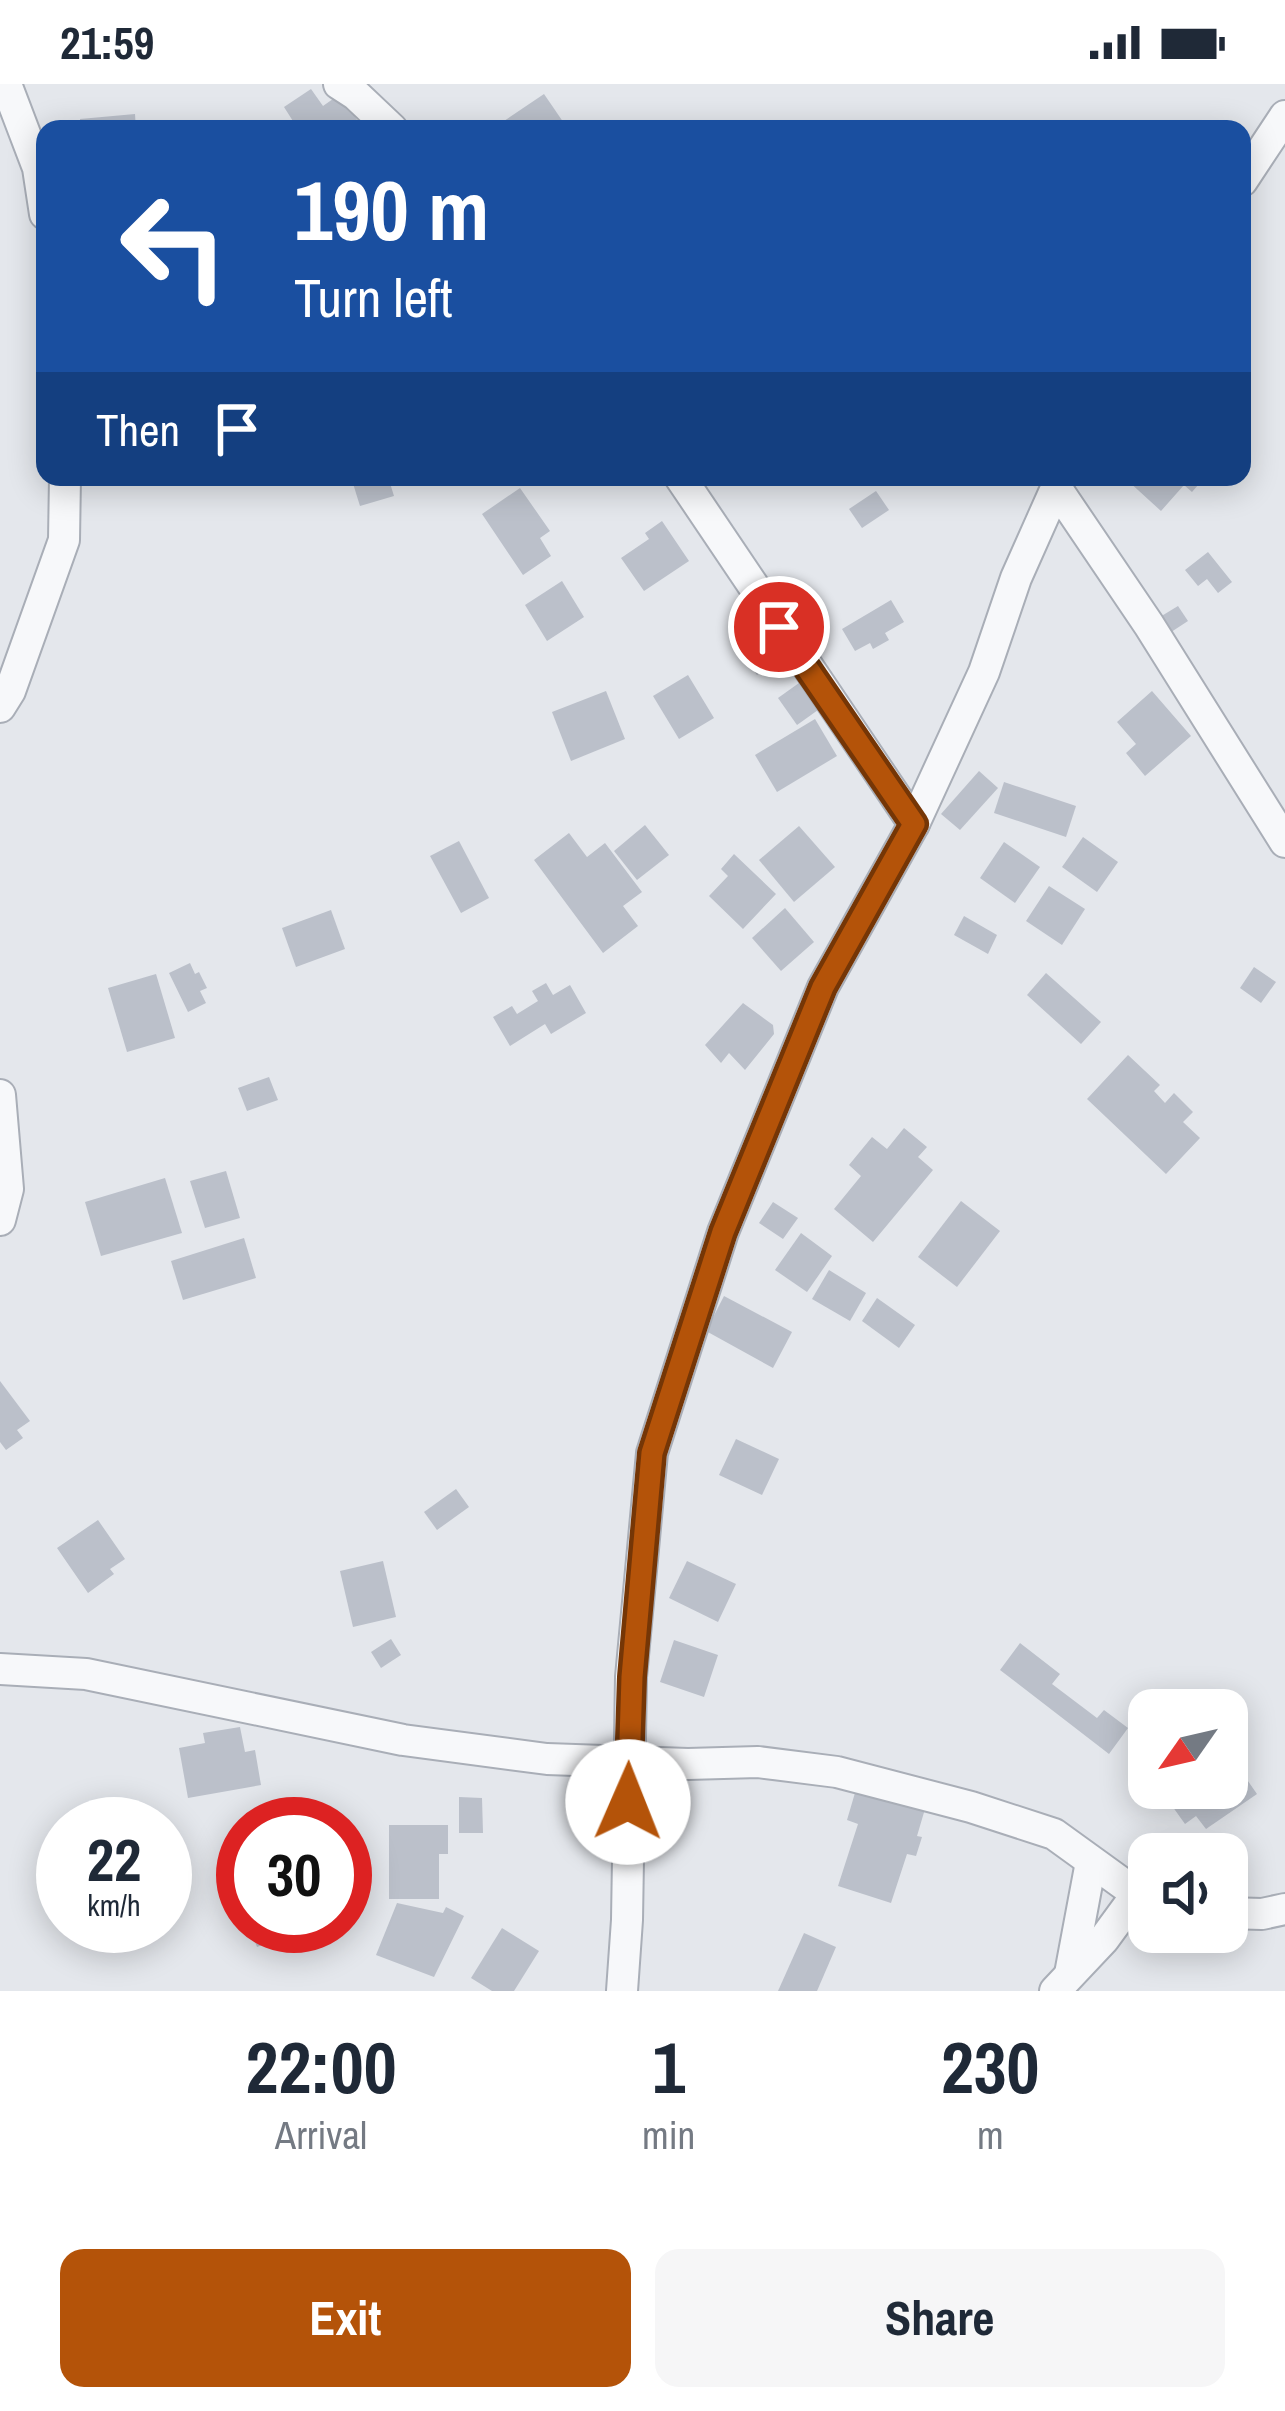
<!DOCTYPE html>
<html lang="en">
<head>
<meta charset="utf-8">
<style>
	body { margin:0; font-family:"Archivo Narrow",sans-serif; background:#f6f6f7; color:#1f2937; height:100vh; display:flex; flex-direction:column; font-size:45px; white-space:nowrap }
	* { box-sizing:border-box; margin:0 }
	p { font-size:39px; color:#747a83 }
	.icon { flex:none; width:66px; height:66px; fill:none; stroke:currentColor; stroke-width:2; stroke-linecap:round; stroke-linejoin:round }
	.map { position:relative; height:1907px; overflow:hidden }
	.panel { display:flex; flex-direction:column; background:#fff; flex:1 }
	.panel>* { flex:none }
	.top-card { position:absolute; left:36px; top:36px; width:1215px; height:366px; border-radius:24px; box-shadow:0 6px 30px #0003; background:#1a4fa0; color:#fff; overflow:hidden }
	.needle { width:78px; rotate:236deg }
	.buttons { position:absolute; left:1128px; top:1605px; display:grid; gap:24px }
	.buttons a { display:grid; place-items:center; width:120px; height:120px; border-radius:24px; background:#fff; box-shadow:0 6px 30px #0003; font-size:60px }
	.speed { position:absolute; left:36px; top:1713px; display:flex; gap:24px; font-size:60px; font-weight:700; text-align:center }
	.speed>* { display:grid; place-content:center; width:156px; height:156px; border-radius:50%; background:#fff; box-shadow:0 6px 30px #0003; line-height:1 }
	.speed small { font-size:30px; font-weight:400 }
	.speed .limit { border:18px solid #d22; background:#fff; color:#111 }
	.pin { position:absolute; display:grid; place-items:center; width:102px; height:102px; color:#fff; margin:-51px; border:6px solid #fff; border-radius:50%; box-shadow:0 3px 12px #0007 }
	.me { position:absolute; width:132px; margin:-66px; rotate:1deg; stroke-linejoin:round; filter:drop-shadow(0 0 9px #0008) }
	.turn { display:flex; align-items:center; gap:42px; height:252px; padding:0 60px; font-size:54px }
	.turn .icon { width:156px; height:156px; stroke-width:2.5 }
	.turn b { display:block; font-size:84px; line-height:102px }
	.then { display:flex; align-items:center; height:114px; padding:0 60px; background:#0003; gap:24px; font-size:45px }
	.eta { display:flex; justify-content:space-evenly; align-items:center; height:204px; text-align:center }
	.eta b { font-size:72px; font-weight:800; line-height:84px }
	.primary-button { display:flex; gap:24px; margin-top:auto; padding:24px 60px }
	.primary-button a { flex:1; height:138px; border-radius:24px; background:#b45309; color:#fff; font-size:48px; font-weight:800; line-height:138px; text-align:center }
	.primary-button a+a { background:#f6f6f7; color:#1f2937 }
	.status { display:flex; justify-content:space-between; align-items:center; height:84px; padding:0 60px; background:#fff; direction:ltr }
	.status svg { height:33px; fill:currentColor }
	.map>svg:first-child { display:block }
	.building { fill:#bbc0ca }
	.lines { fill:none; stroke-linecap:round; stroke-linejoin:round }
	.street-casing { stroke:#a9aeb7; stroke-width:34 }
	.street { stroke:#f7f8fa; stroke-width:30 }
	.route-casing { stroke:#753606; stroke-width:30 }
	.route { stroke:#b45309; stroke-width:21 }
</style>
</head>
<body>
<div class="status"><b>21:59</b><svg viewBox="0 0 49 12"><path d="M0 12V9h3v3zM5 12V6h3v6zM10 12V3h3v9zM15 12V0h3v12zM26 1h20v11H26zM47 4h2v5h-2z"/></svg></div>
<div class="map">
<svg width="1285" height="1907" viewBox="0 0 1285 1907">
	<rect width="100%" height="100%" fill="#e4e7ec"/>
	<g class="building">
		<path d="M311,5L323,22L340,10L359,39L351,45H298L284,23Z"/>
		<path d="M544,10L568,45H501L498,41Z"/>
		<path d="M135,30L136,45H81L80,35Z"/>
		<path d="M351,393H388L394,412L360,422Z"/>
		<path d="M1129,393H1205L1192,408L1184,401L1161,427L1127,396Z"/>
		<path d="M520,404L550,447L540,454L551,472L523,491L482,430Z"/>
		<path d="M876,407L889,426L862,444L849,425Z"/>
		<path d="M662,437L689,477L644,507L621,474L649,455L645,449Z"/>
		<path d="M1208,468L1232,498L1218,509L1207,495L1198,502L1185,486Z"/>
		<path d="M562,497L584,533L547,557L525,521Z"/>
		<path d="M891,516L904,538L885,549L889,556L873,565L870,559L855,567L842,545Z"/>
		<path d="M1178,522L1188,537L1165,552L1155,536Z"/>
		<path d="M771,540L790,568L757,591L737,563Z"/>
		<path d="M688,591L714,634L679,655L653,612Z"/>
		<path d="M806,594L825,621L797,641L778,614Z"/>
		<path d="M606,607L625,655L571,677L552,628Z"/>
		<path d="M1152,607L1191,652L1145,692L1126,669L1136,660L1117,638Z"/>
		<path d="M815,635L837,672L777,708L755,671Z"/>
		<path d="M979,687L998,704L960,746L941,730Z"/>
		<path d="M1004,698L1076,722L1066,753L994,729Z"/>
		<path d="M645,741L669,771L637,796L614,767Z"/>
		<path d="M799,742L835,783L794,818L759,776Z"/>
		<path d="M569,749L587,773L605,759L642,808L623,822L638,842L603,869L534,776Z"/>
		<path d="M1083,753L1118,778L1097,808L1062,783Z"/>
		<path d="M459,757L489,814L461,829L430,772Z"/>
		<path d="M1004,758L1040,783L1015,819L980,794Z"/>
		<path d="M734,770L776,810L743,845L709,812L728,792L721,785Z"/>
		<path d="M1049,802L1085,825L1062,861L1026,837Z"/>
		<path d="M785,824L814,858L781,887L752,854Z"/>
		<path d="M331,826L345,865L296,883L282,844Z"/>
		<path d="M964,832L997,851L988,870L954,851Z"/>
		<path d="M190,879L195,890L199,888L207,904L200,907L206,919L188,928L169,889Z"/>
		<path d="M1254,883L1276,898L1261,919L1240,904Z"/>
		<path d="M1046,889L1101,938L1081,960L1027,911Z"/>
		<path d="M156,890L175,954L127,968L108,904Z"/>
		<path d="M546,899L553,911L570,901L586,929L551,950L545,940L510,962L493,933L512,922L517,930L538,917L532,907Z"/>
		<path d="M743,919L773,941L774,950L745,986L729,969L721,979L705,961Z"/>
		<path d="M1128,971L1160,1001L1154,1007L1165,1019L1174,1009L1193,1028L1183,1038L1200,1054L1166,1090L1087,1015Z"/>
		<path d="M269,993L278,1016L247,1027L238,1004Z"/>
		<path d="M904,1044L927,1063L918,1073L933,1086L873,1158L834,1125L861,1092L849,1081L872,1053L887,1065Z"/>
		<path d="M226,1087L240,1134L205,1144L190,1097Z"/>
		<path d="M165,1094L182,1149L101,1172L85,1118Z"/>
		<path d="M961,1117L1000,1147L957,1203L918,1173Z"/>
		<path d="M773,1118L798,1134L783,1155L759,1139Z"/>
		<path d="M801,1149L832,1172L807,1208L775,1186Z"/>
		<path d="M244,1154L256,1194L183,1216L171,1177Z"/>
		<path d="M829,1186L866,1209L850,1237L812,1215Z"/>
		<path d="M724,1212L792,1248L773,1284L706,1247Z"/>
		<path d="M877,1214L915,1241L899,1264L862,1237Z"/>
		<path d="M0,1297L30,1337L17,1346L23,1354L6,1366L0,1358Z"/>
		<path d="M736,1355L779,1375L762,1411L719,1391Z"/>
		<path d="M456,1405L469,1423L437,1446L424,1428Z"/>
		<path d="M98,1436L125,1475L110,1485L114,1490L88,1509L57,1464Z"/>
		<path d="M383,1477L396,1533L353,1543L340,1487Z"/>
		<path d="M687,1477L736,1500L718,1538L669,1514Z"/>
		<path d="M391,1555L401,1571L381,1584L371,1568Z"/>
		<path d="M674,1556L718,1571L704,1613L660,1598Z"/>
		<path d="M1020,1559L1060,1590L1052,1600L1097,1634L1104,1626L1128,1644L1109,1670L1000,1586Z"/>
		<path d="M240,1643L245,1668L255,1666L261,1701L188,1714L179,1664L205,1659L203,1649Z"/>
		<path d="M1227,1667L1257,1710L1206,1745L1196,1732L1185,1740L1165,1712L1176,1704H1227Z"/>
		<path d="M857,1702L925,1725L917,1752L922,1753L916,1772L907,1770L891,1819L838,1802L858,1740L847,1736Z"/>
		<path d="M459,1713L482,1714L483,1749H459Z"/>
		<path d="M389,1741H448V1770H439V1815H389Z"/>
		<path d="M243,1762V1824H242L222,1769Z"/>
		<path d="M397,1819L443,1829L446,1823L464,1832L434,1893L376,1871Z"/>
		<path d="M249,1842H283L286,1852L257,1863Z"/>
		<path d="M502,1844L539,1867L514,1907H492L471,1894Z"/>
		<path d="M804,1849L836,1863L817,1907H778Z"/>
	</g>
	<g class="lines">
		<defs>
			<g id="street">
				<path d="M6,0L38,84L45,130"/>
				<path d="M339,0L356,11L392,45"/>
				<path d="M1242,97L1285,32"/>
				<path d="M680,393L914,740"/>
				<path d="M1057,405L1149,541L1285,758"/>
				<path d="M0,623L10,607L64,456L65,393"/>
				<path d="M0,1011L8,1105L0,1136"/>
				<path d="M0,1585L86,1590L403,1656L547,1675L688,1680L758,1678L837,1688L971,1723L1054,1750L1137,1810L1149,1814"/>
				<path d="M1227,1829L1262,1830L1285,1825"/>
				<path d="M1070,1890L1091,1778"/>
				<path d="M622,1907L627,1836L631,1593L652,1369L723,1148L823,903L914,740L984,588L1016,494L1061,393"/>
				<path d="M1055,1907L1104,1855L1137,1810"/>
			</g>
		</defs>
		<use href="#street" class="street-casing"/>
		<use href="#street" class="street"/>
	</g>
	<g class="lines">
		<defs>
			<path id="route" d="M628,1718L632,1593L652,1369L723,1148L823,903L914,740L779,543"/>
		</defs>
		<use href="#route" class="route-casing"/>
		<use href="#route" class="route"/>
	</g>
</svg>
<div class="buttons">
<a><svg class="needle" viewBox="-14 -14 28 28"><path d="M0-13l5 13h-10z" fill="#e53935"/><path d="M0 13l5-13h-10z" fill="#747a83"/></svg></a>
<a><svg class="icon" aria-label="sound" viewBox="0 0 24 24"><path d="M4 9h4l5-4v14l-5-4H4zM17 9q2 3 0 6"/></svg></a>
</div>
<div class="speed"><div>22<small>km/h</small></div><div class="limit">30</div></div>
<div class="pin" style="left:779px;top:543px;background:#d93025"><svg class="icon" aria-label="arrive" viewBox="0 0 24 24"><path d="M6 21V4h12l-3 4 3 4H6"/></svg></div>
<svg class="me" style="left:628px;top:1718px" viewBox="-20 -20 40 40"><circle r="19" fill="#fff"/><path d="M0-13L10 11 0 6-10 11z" fill="#b45309"/></svg>
<div class="top-card">
<div class="turn"><svg class="icon" aria-label="left" viewBox="0 0 24 24"><path d="M17 20v-9H6M10 6l-5 5 5 5"/></svg><div><b>190 m</b>Turn left</div></div>
<div class="then">Then<svg class="icon" aria-label="arrive" viewBox="0 0 24 24"><path d="M6 21V4h12l-3 4 3 4H6"/></svg></div>
</div>
</div>
<section class="panel">
<div class="eta">
<div><b>22:00</b><p>Arrival</p></div>
<div><b>1</b><p>min</p></div>
<div><b>230</b><p>m</p></div>
</div>
<div class="primary-button"><a>Exit</a><a>Share</a></div>
</section>
</body>
</html>
